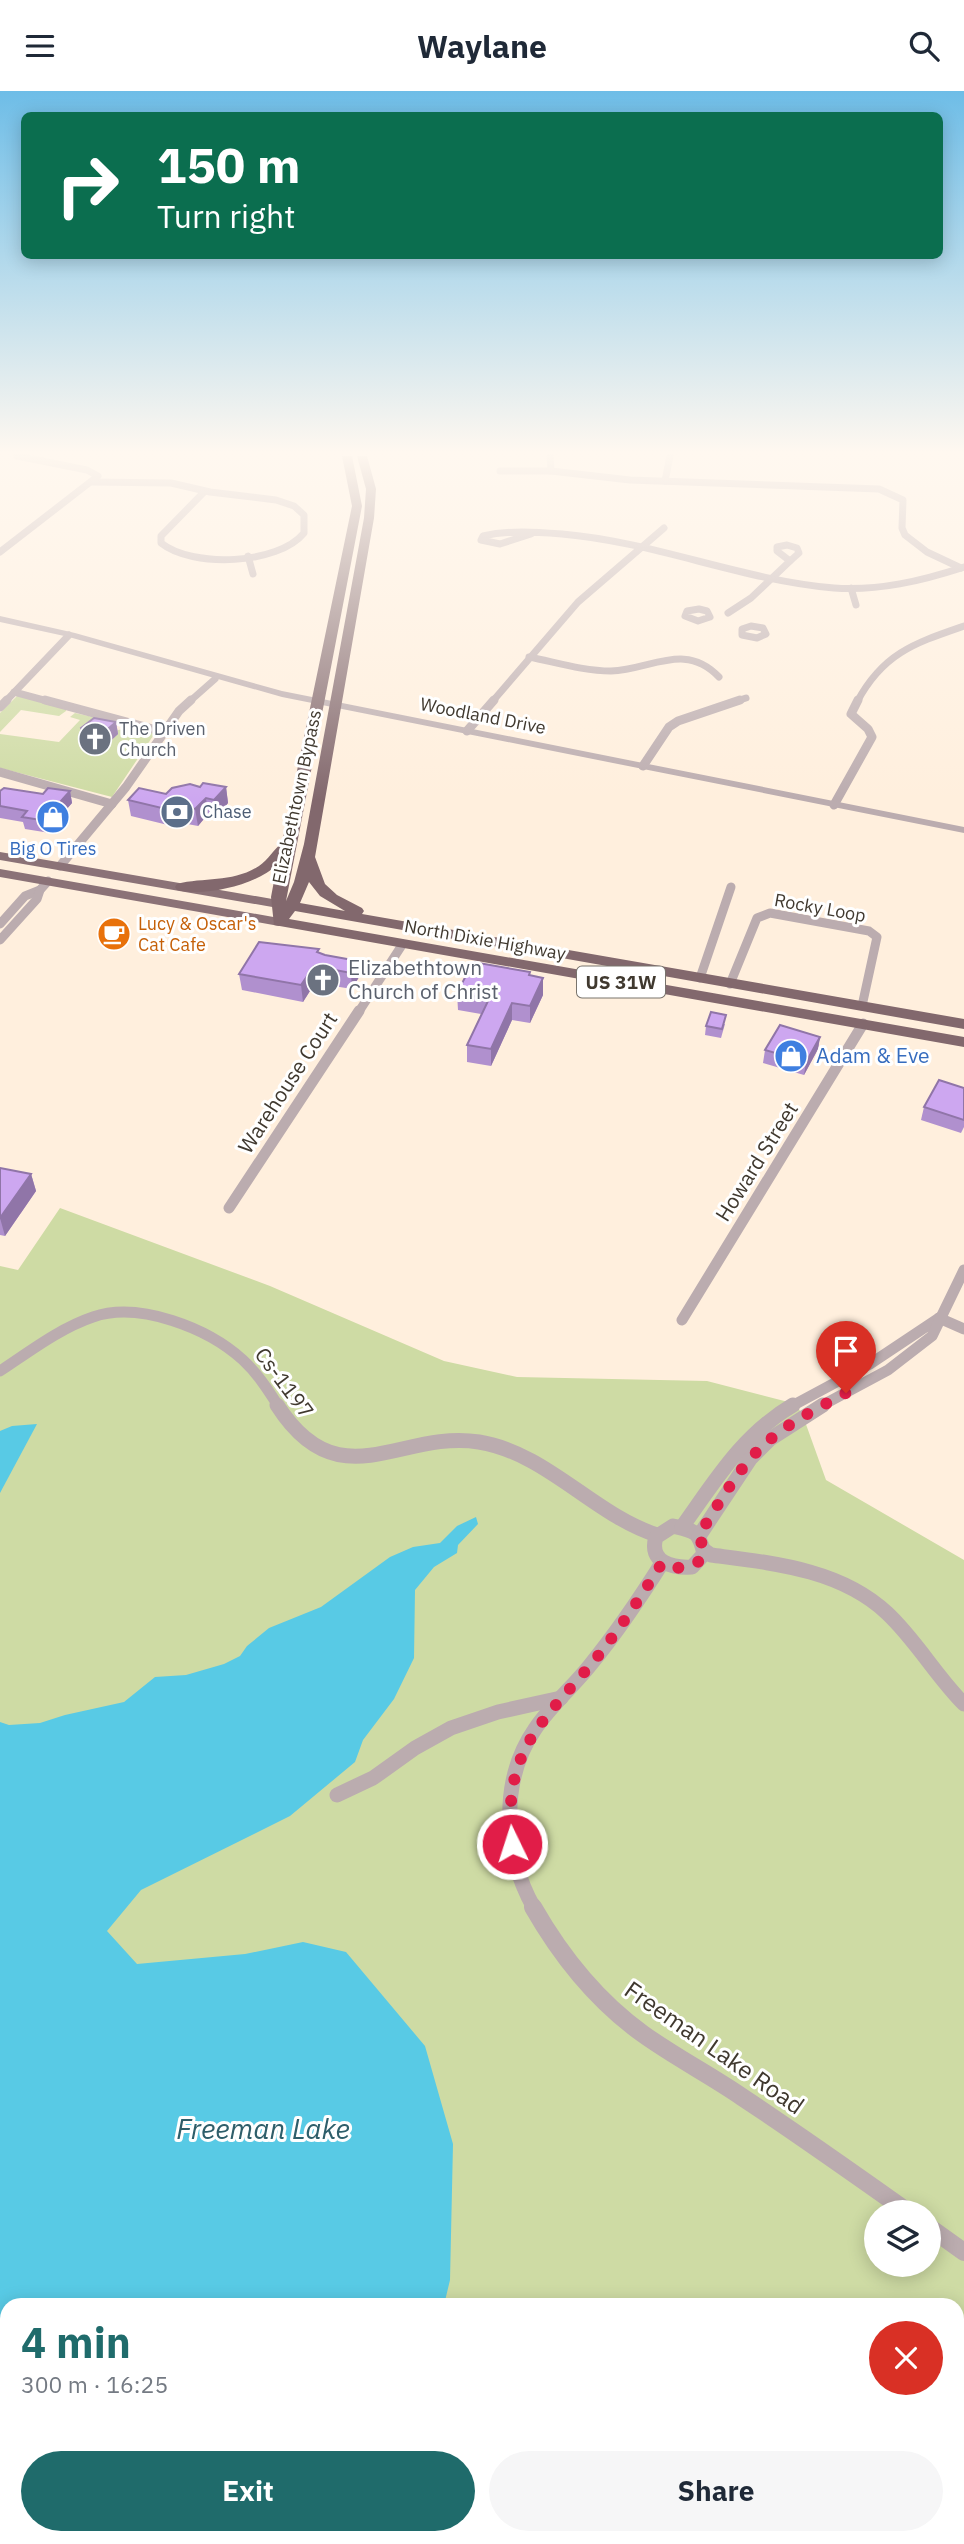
<!DOCTYPE html>
<html lang="en">
<head>
<meta charset="utf-8">
<style>
	body { margin:0; font-family:"IBM Plex Sans",sans-serif; background:#f6f6f7; color:#1f2937; height:100vh; display:flex; flex-direction:column; font-size:26px; white-space:nowrap }
	* { box-sizing:border-box; margin:0 }
	p { font-size:23px; color:#747a83 }
	.icon { flex:none; width:38px; height:38px; fill:none; stroke:currentColor; stroke-width:2; stroke-linecap:round; stroke-linejoin:round }
	.map { position:relative; flex:1; overflow:hidden }
	.panel { position:absolute; left:0px; top:2207px; width:964px; height:247px; display:flex; flex-direction:column; background:#fff; border-radius:21px 21px 0 0; box-shadow:0 4px 18px #0003 }
	.panel>* { flex:none }
	.banner { position:absolute; left:21px; top:21px; width:922px; height:147px; border-radius:10px; box-shadow:0 4px 18px #0003; background:#0b6e4f; color:#fff; overflow:hidden }
	.controls { position:absolute; left:864px; top:2109px; display:grid; gap:14px }
	.controls a { display:grid; place-items:center; width:77px; height:77px; border-radius:50%; background:#fff; box-shadow:0 4px 18px #0003; font-size:35px }
	.pin { position:absolute; display:grid; place-items:center; width:60px; height:60px; color:#fff; margin:-72px -30px; border-radius:50% 50% 50% 0; rotate:-45deg; box-shadow:0 0 7px #0007 }
	.pin .icon { rotate:45deg }
	.me { position:absolute; width:77px; margin:-38px; rotate:356deg; stroke-linejoin:round; filter:drop-shadow(0 0 5px #0008) }
	.turn { display:flex; align-items:center; gap:24px; height:147px; padding:0 21px; font-size:32px }
	.turn .icon { width:91px; height:91px; stroke-width:2.5 }
	.turn b { display:block; font-size:49px; line-height:60px }
	.round { display:grid; place-items:center; flex:none; width:74px; height:74px; border-radius:37px; background:#f6f6f7 }
	.summary { display:flex; align-items:center; justify-content:space-between; height:119px; padding:0 21px }
	h1 { font-size:42px; font-weight:800; line-height:52px; color:#1f6b6b }
	.primary-button { display:flex; gap:14px; margin-top:auto; padding:14px 21px }
	.primary-button a { flex:1; height:80px; border-radius:42px; background:#1f6b6b; color:#fff; font-size:28px; font-weight:800; line-height:80px; text-align:center }
	.primary-button a+a { background:#f6f6f7; color:#1f2937 }
	header { display:flex; justify-content:space-between; align-items:center; height:91px; padding:0 21px; background:#fff; font-size:32px; font-weight:800 }
	.map>svg:first-child { display:block }
	.green { fill:#cedba4; fill-rule:evenodd }
	.water { fill:#58cae5 }
	.lines { fill:none; stroke-linecap:round; stroke-linejoin:round }
	.minor-far4 { stroke:#bbacaf; stroke-width:7 }
	.minor-far3 { stroke:#bbacaf; stroke-width:9 }
	.minor-far2 { stroke:#bbacaf; stroke-width:11 }
	.minor-far1 { stroke:#bbacaf; stroke-width:15 }
	.minor { stroke:#bbacaf; stroke-width:18 }
	.tertiary { fill:#bbacaf; fill-rule:evenodd }
	.primary { fill:#8b7277; fill-rule:evenodd }
	.trunk { fill:#82686d; fill-rule:evenodd }
	.wall { fill:#b090ce }
	.shaded-wall { fill:#9075a8 }
	.building { fill:#cda7f0; stroke:#9075a8; stroke-width:2 }
	.route { stroke:#e11d48; stroke-width:12; stroke-dasharray:0 21.6 }
	.labels { text-anchor:middle; stroke-width:6; stroke-linejoin:round; paint-order:stroke }
	.far-street-label { font-size:18px; fill:#40392f; stroke:#fff }
	.far-worship-label { font-size:18px; fill:#5b616d; stroke:#fff; text-anchor:start }
	.far-service-label { font-size:18px; fill:#4e5e75; stroke:#fff; text-anchor:start }
	.far-shop-label { font-size:18px; fill:#366cbe; stroke:#fff }
	.far-food-label { font-size:18px; fill:#c56008; stroke:#fff; text-anchor:start }
	.shield { fill:#fff; stroke:#79746d; stroke-width:2 }
	.shield-label { font-size:19px; font-weight:bold; fill:#40392f }
	.worship-label { font-size:21px; fill:#5b616d; stroke:#fff; text-anchor:start }
	.shop-label { font-size:21px; fill:#366cbe; stroke:#fff; text-anchor:start }
	.street-label { font-size:21px; fill:#40392f; stroke:#fff }
	.near-street-label { font-size:24px; fill:#40392f; stroke:#fff }
	.near-water-label { font-size:28px; font-style:italic; fill:#2e5e6a; stroke:#fff }
</style>
</head>
<body>
<header><svg class="icon" aria-label="menu" viewBox="0 0 24 24"><path d="M4 6h16M4 12h16M4 18h16"/></svg>Waylane<svg class="icon" aria-label="search" viewBox="0 0 24 24"><circle cx="10" cy="10" r="6"/><path d="M15 15l6 6"/></svg></header>
<div class="map">
<svg width="964" height="2453" viewBox="0 0 964 2453">
	<rect width="100%" height="100%" fill="#ffefdd"/>
	<g class="green">
		<path d="M18,604L66,618V620L59,625L21,619L0,641V622Z"/>
		<path d="M75,622L102,628L94,646L83,648L86,656L93,658L108,654L106,648L110,641L131,636L155,642L112,706L0,677V643L59,651L80,629L70,626Z"/>
		<path d="M60,1117L270,1195L444,1270L517,1286L707,1290L796,1313L803,1325L826,1389L964,1469V2453H0V1175L18,1179ZM877,2121H929V2174H877ZM7,2214H957V2446H7Z"/>
	</g>
	<g class="water">
		<path d="M37,1333L0,1402V1340L12,1335Z"/>
		<path d="M476,1426L478,1433L458,1454L457,1462L434,1476L415,1499L414,1567L394,1608L363,1649L355,1671L290,1725L141,1799L107,1840L137,1873L245,1863L303,1851L346,1861L425,1955L453,2053L450,2189L444,2214H7V2446L876,2447L862,2453H0V1631L9,1634L40,1632L65,1624L124,1611L155,1586L186,1584L224,1573L240,1565L247,1555L269,1537L321,1516L390,1466L413,1456L440,1452L457,1435Z"/>
		<path d="M964,2310V2387L957,2392V2311Z"/>
	</g>
	<g class="lines">
		<g class="minor-far4">
			<path d="M550,365L551,380"/>
			<path d="M500,380H551L630,389L879,398L903,409L902,437L905,444L927,461L961,477"/>
			<path d="M665,390L670,365"/>
			<path d="M92,391L171,392L210,401L276,409L294,415L304,424V442C278,474 192,477 161,452V445L205,400"/>
			<path d="M531,443L500,453L481,449L483,445C509,439 536,441 562,443C655,451 741,489 834,497C879,500 921,490 964,476"/>
			<path d="M787,454L797,457L799,462L790,470L777,460V456Z"/>
			<path d="M0,461L98,385L87,379L17,365"/>
			<path d="M248,465L253,483"/>
			<path d="M851,497L856,514"/>
			<path d="M699,518L707,520L710,526L698,530L685,525L687,520Z"/>
			<path d="M728,522L751,507L790,470"/>
			<path d="M751,535L763,537L766,543L757,547L742,544V538Z"/>
			<path d="M529,566C555,571 583,580 611,580C651,579 685,550 719,586"/>
			<path d="M14,601L51,611"/>
			<path d="M5,611L69,544"/>
			<path d="M189,611L215,588"/>
			<path d="M492,611L578,511L664,437"/>
			<path d="M734,611L746,607"/>
			<path d="M857,611C883,562 915,552 964,535"/>
		</g>
		<g class="minor-far3">
			<path d="M45,609L164,641"/>
			<path d="M0,616L7,609"/>
			<path d="M467,640L494,609"/>
			<path d="M643,675L669,636L678,630L740,609"/>
			<path d="M0,681L112,713"/>
			<path d="M834,714L872,646L868,638L851,623L858,609"/>
			<path d="M60,775L126,696L179,620L191,609"/>
			<path d="M0,833L25,805L40,799"/>
			<path d="M0,849L37,808L40,799L48,790"/>
			<path d="M700,887L731,796"/>
			<path d="M730,893L757,827L770,822L869,840L877,846L862,915"/>
			<path d="M358,922L402,854"/>
		</g>
		<g class="minor-far2">
			<path d="M229,1117L359,920"/>
			<path d="M939,1227L964,1238"/>
			<path d="M682,1229L863,933"/>
			<path d="M0,1280C29,1261 60,1237 93,1226C139,1210 208,1237 243,1269C258,1283 268,1299 279,1316"/>
			<path d="M790,1316L870,1273L939,1227"/>
			<path d="M819,1316L888,1279L932,1245L964,1179"/>
		</g>
		<g class="minor-far1">
			<path d="M277,1314C339,1411 401,1338 479,1351C547,1362 594,1424 657,1444"/>
			<path d="M673,1435C695,1440 699,1440 704,1463L692,1476C673,1477 648,1472 656,1446Z"/>
			<path d="M682,1436C715,1390 742,1344 793,1314"/>
			<path d="M699,1445L750,1368L770,1348L823,1314"/>
			<path d="M704,1459L711,1464C772,1472 840,1478 887,1522C916,1549 936,1585 964,1613"/>
			<path d="M337,1704L373,1687L415,1657L451,1637L498,1621L561,1607"/>
			<path d="M534,1817C504,1764 499,1690 535,1638C551,1614 573,1596 591,1573C617,1541 640,1507 662,1472"/>
		</g>
		<g class="minor">
			<path d="M533,1816C561,1865 597,1910 643,1943C675,1966 710,1984 742,2006C798,2043 853,2082 908,2121"/>
			<path d="M929,2136L964,2161"/>
		</g>
		<path class="tertiary" d="M0,525L75,542L282,600L964,736V742L282,606L69,546L0,531Z"/>
		<g class="primary">
			<path d="M0,761L278,809L285,813L278,817L0,769Z"/>
			<path d="M0,778L279,827L286,831L279,835L0,786Z"/>
		</g>
		<path class="trunk" d="M342,365H352L362,415L286,810L294,791L304,753L364,427L366,398L357,365H367L376,398L374,427L315,766L325,793L337,804L362,817L364,820L362,823L964,928V938L295,820L289,828L964,946V956L274,834L271,806L277,774C256,794 205,806 177,799L175,796L177,793C205,786 233,792 259,775C268,769 274,758 282,752L352,415ZM309,791L320,805L345,820L300,812Z"/>
	</g>
	<g class="wall">
		<path d="M116,631L118,643L106,654L87,657L83,649L81,637Z"/>
		<path d="M200,696H226L228,712L217,725L208,723L198,735L177,731L172,735L131,725L128,709Z"/>
		<path d="M0,700L43,703L70,700L72,712L57,729L58,733L50,742L25,738L23,731L0,727Z"/>
		<path d="M320,862L325,864L358,870L359,886L352,898L315,892L303,911L242,899L239,883Z"/>
		<path d="M530,885L543,904L530,932L512,929L491,975L467,971V954L481,923L458,919L457,902Z"/>
		<path d="M725,933L721,947L705,944L706,935Z"/>
		<path d="M820,946L818,958L804,984L763,972L765,959Z"/>
		<path d="M964,997V1036L961,1042L921,1029L924,1016Z"/>
		<path d="M0,1077L31,1083L36,1100L5,1145L0,1144Z"/>
	</g>
	<g class="shaded-wall">
		<path d="M116,631L118,643L106,654L87,657L85,645Z"/>
		<path d="M226,696L228,712L217,725L214,709Z"/>
		<path d="M70,700L72,712L57,729L58,733L50,742L47,730L52,720Z"/>
		<path d="M206,707L208,723L198,735L195,718Z"/>
		<path d="M174,714L177,731L172,735L170,719Z"/>
		<path d="M358,870L359,886L352,898L351,882Z"/>
		<path d="M314,875L315,892L303,911L301,894Z"/>
		<path d="M543,887V904L530,932V915Z"/>
		<path d="M512,912V929L491,975V958Z"/>
		<path d="M820,946L818,958L804,984L806,971Z"/>
		<path d="M31,1083L36,1100L5,1145L0,1127Z"/>
	</g>
	<g class="building">
		<path d="M94,627L116,631L103,642L85,645L81,637Z"/>
		<path d="M203,692L226,696L214,709L206,707L195,718L174,714L170,719L128,709L139,697L166,703L172,697L190,693L200,696Z"/>
		<path d="M4,697L43,703L48,697L70,700L52,720H55L47,730L22,726L27,720L0,715V700Z"/>
		<path d="M259,851L319,858L317,861L325,864L358,870L351,882L314,875L301,894L239,883Z"/>
		<path d="M473,871L530,881L529,884L543,887L530,915L512,912L491,958L467,954L489,908L457,902Z"/>
		<path d="M711,921L726,924L722,938L706,935Z"/>
		<path d="M780,934L820,946L806,971L765,959Z"/>
		<path d="M939,989L964,997V1029L924,1016Z"/>
		<path d="M0,1077L31,1083L0,1127Z"/>
	</g>
	<linearGradient id="sky" x2="0" y2="1"><stop stop-color="#6ebde7"/><stop offset="0.51" stop-color="#fff8f0"/><stop offset="1" stop-color="#fff8f0" stop-opacity="0"/></linearGradient>
	<rect width="964" height="709" fill="url(#sky)"/>
	<g class="lines">
		<path class="route" d="M512,1753C502,1657 543,1632 598,1565C621,1536 642,1504 662,1472L683,1478L700,1470L704,1460L699,1444C715,1419 731,1390 751,1367C776,1338 812,1320 846,1302"/>
	</g>
	<defs>
		<symbol id="church-disc" viewBox="-11 -11 22 22"><circle r="9.5" fill="#6b7280" stroke="#fff"/><path d="M-1.2-6h2.4v3.5h3.3v2.4h-3.3V6h-2.4V-.1h-3.3v-2.4h3.3Z" fill="#fff"/></symbol>
		<symbol id="bank-disc" viewBox="-11 -11 22 22"><circle r="9.5" fill="#5c6f8a" stroke="#fff"/><path d="M-6-4H6V4H-6ZM0-2.3a2.3 2.3 0 1 0 0 4.6a2.3 2.3 0 1 0 0-4.6Z" fill="#fff"/></symbol>
		<symbol id="shop-disc" viewBox="-11 -11 22 22"><circle r="9.5" fill="#3f7fe0" stroke="#fff"/><path d="M-5-2.5h2.3a2.7 3.5 0 0 1 5.4 0H5L5.5 6h-11ZM-1.5-2.5h3a1.5 2.3 0 0 0-3 0Z" fill="#fff"/></symbol>
		<symbol id="cafe-disc" viewBox="-11 -11 22 22"><circle r="9.5" fill="#e8710a" stroke="#fff"/><path d="M-5.5-4.5H6V0H3Q3 3.5 0 3.5H-2.5Q-5.5 3.5-5.5 0ZM3-3.2v2h1.7v-2ZM-6 4.5H4V6H-6Z" fill="#fff"/></symbol>
	</defs>
	<g fill-rule="evenodd">
		<use href="#church-disc" x="76" y="629" width="38" height="38"/>
		<use href="#bank-disc" x="158" y="702" width="38" height="38"/>
		<use href="#shop-disc" x="34" y="707" width="38" height="38"/>
		<use href="#cafe-disc" x="95" y="824" width="38" height="38"/>
		<use href="#church-disc" x="304" y="870" width="38" height="38"/>
		<use href="#shop-disc" x="772" y="946" width="38" height="38"/>
	</g>
	<g class="labels">
		<g class="far-street-label">
			<text transform="translate(483 625) rotate(11)" y="6">Woodland Drive</text>
			<text transform="translate(297 706) rotate(-78)" y="6">Elizabethtown Bypass</text>
			<text transform="translate(820 817) rotate(10)" y="6">Rocky Loop</text>
			<text transform="translate(485 849) rotate(10)" y="6">North Dixie Highway</text>
		</g>
		<g class="far-worship-label">
			<text x="119" y="644">The Driven<tspan x="119" dy="21">Church</tspan></text>
		</g>
		<g class="far-service-label">
			<text x="202" y="727">Chase</text>
		</g>
		<g class="far-shop-label">
			<text x="53" y="764">Big O Tires</text>
		</g>
		<g class="far-food-label">
			<text x="138" y="839">Lucy &amp; Oscar's<tspan x="138" dy="21">Cat Cafe</tspan></text>
		</g>
		<rect class="shield" x="577" y="875.5" width="88" height="31" rx="5"/>
		<g class="shield-label">
			<text x="621" y="898">US 31W</text>
		</g>
		<g class="worship-label">
			<text x="348" y="884">Elizabethtown<tspan x="348" dy="24">Church of Christ</tspan></text>
		</g>
		<g class="shop-label">
			<text x="816" y="972">Adam &amp; Eve</text>
		</g>
		<g class="street-label">
			<text transform="translate(288 992) rotate(-57)" y="7">Warehouse Court</text>
			<text transform="translate(757 1071) rotate(-58)" y="7">Howard Street</text>
			<text transform="translate(284 1292) rotate(53)" y="7">Cs-1197</text>
		</g>
		<g class="near-street-label">
			<text transform="translate(714 1957) rotate(35)" y="8">Freeman Lake Road</text>
		</g>
		<g class="near-water-label">
			<text x="263" y="2048">Freeman Lake</text>
		</g>
	</g>
</svg>
<div class="controls">
<a><svg class="icon" aria-label="layers" viewBox="0 0 24 24"><path d="M12 4l9 5-9 5-9-5zM3 14l9 5 9-5"/></svg></a>
</div>
<div class="pin" style="left:846px;top:1302px;background:#d93025"><svg class="icon" aria-label="arrive" viewBox="0 0 24 24"><path d="M6 21V4h12l-3 4 3 4H6"/></svg></div>
<svg class="me" style="left:512px;top:1753px" viewBox="-20 -20 40 40"><circle r="17" fill="#e11d48" stroke="#fff" stroke-width="3"/><path d="M0-11L8 9 0 5-8 9z" fill="#fff"/></svg>
<div class="banner">
<div class="turn"><svg class="icon" aria-label="right" viewBox="0 0 24 24"><path d="M7 20v-9h11M14 6l5 5-5 5"/></svg><div><b>150 m</b>Turn right</div></div>
</div>
<section class="panel">
<div class="summary"><div><h1>4 min</h1><p>300 m · 16:25</p></div><a class="round" style="background:#d93025;color:#fff"><svg class="icon" aria-label="close" viewBox="0 0 24 24"><path d="M6 6l12 12M18 6L6 18"/></svg></a></div>
<div class="primary-button"><a>Exit</a><a>Share</a></div>
</section>
</div>
</body>
</html>
